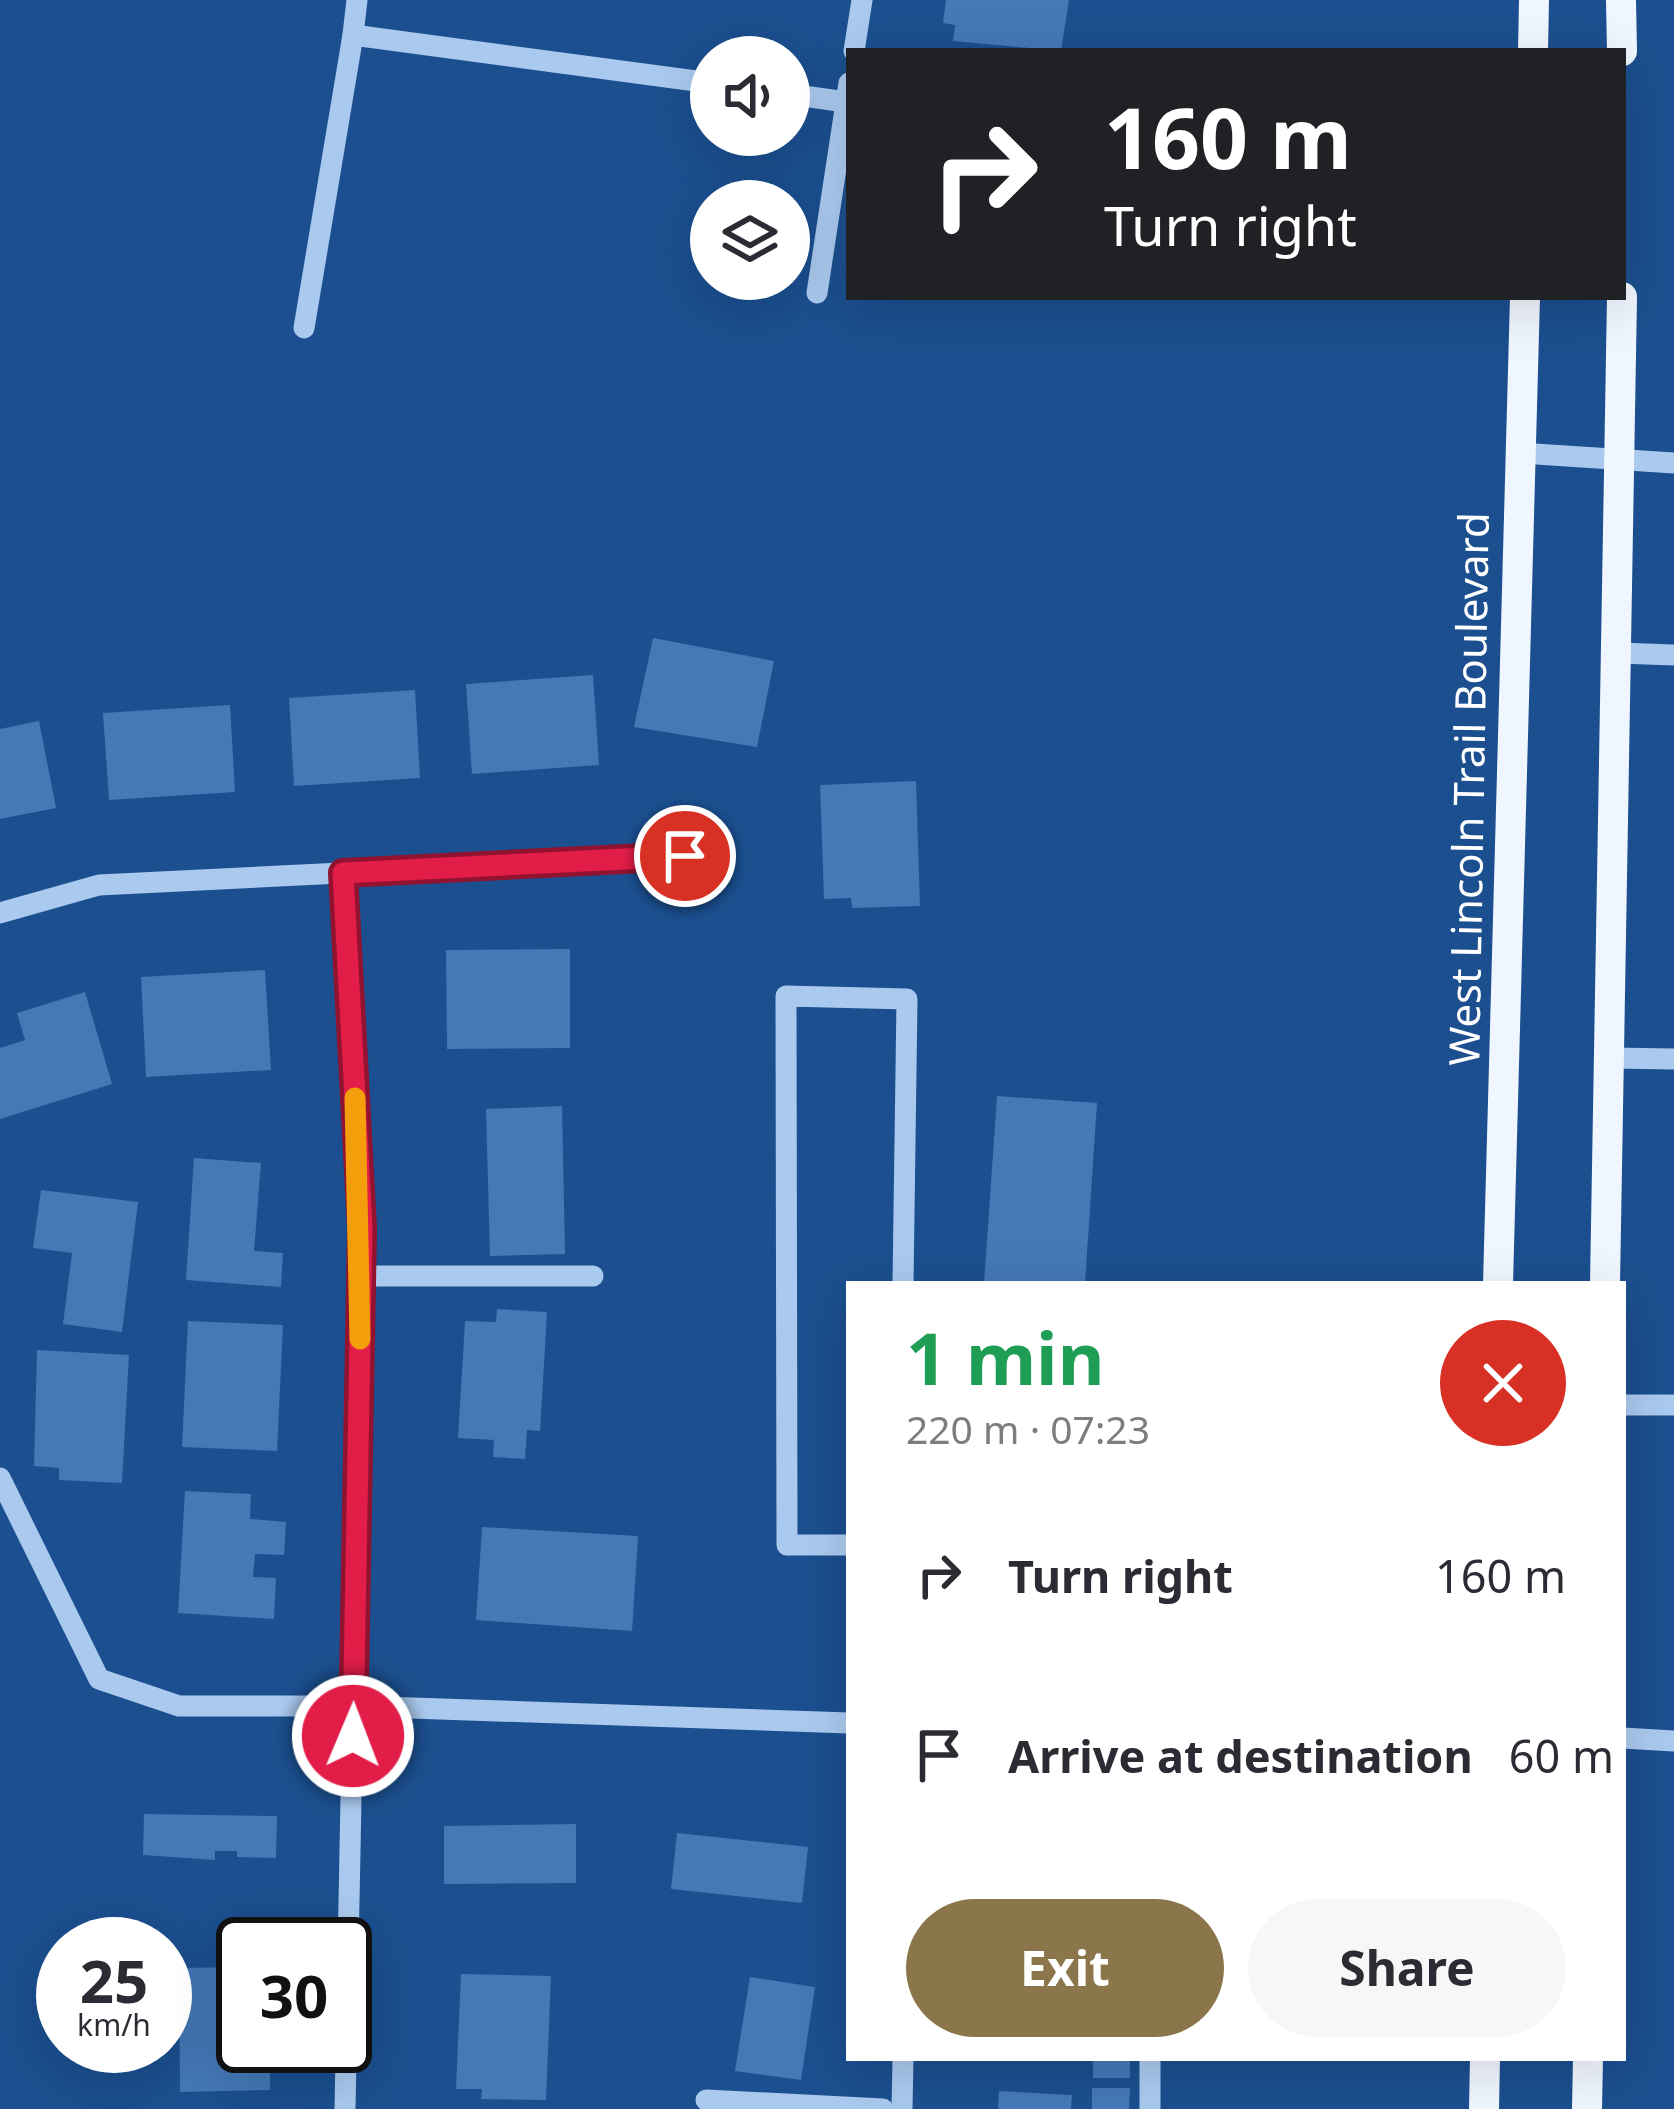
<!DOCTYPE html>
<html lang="en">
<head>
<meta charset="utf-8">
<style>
	body { margin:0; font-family:"Noto Sans",sans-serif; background:#f7f7f7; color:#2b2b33; height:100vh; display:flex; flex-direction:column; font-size:45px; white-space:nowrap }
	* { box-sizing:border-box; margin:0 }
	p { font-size:39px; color:#7c7c81 }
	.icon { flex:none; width:66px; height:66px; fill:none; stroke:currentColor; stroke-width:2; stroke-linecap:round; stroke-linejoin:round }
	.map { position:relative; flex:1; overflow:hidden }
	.sheet { position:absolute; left:846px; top:1281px; width:780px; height:780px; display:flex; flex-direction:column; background:#fff; border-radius:0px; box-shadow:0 12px 48px #0002 }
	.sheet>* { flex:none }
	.hud { position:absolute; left:846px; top:48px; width:780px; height:252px; border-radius:0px; box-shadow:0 12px 48px #0002; background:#202124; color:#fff; overflow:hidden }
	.controls { position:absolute; left:690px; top:36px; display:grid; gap:24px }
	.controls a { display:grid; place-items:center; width:120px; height:120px; border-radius:50%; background:#fff; box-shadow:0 12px 48px #0002; font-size:60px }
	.speed { position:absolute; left:36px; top:1917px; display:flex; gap:24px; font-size:60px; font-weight:700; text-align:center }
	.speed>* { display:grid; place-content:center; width:156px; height:156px; border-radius:50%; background:#fff; box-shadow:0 12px 48px #0002; line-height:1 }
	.speed small { font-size:30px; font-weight:400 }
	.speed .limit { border:6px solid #111; border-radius:18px; background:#fff; color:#111 }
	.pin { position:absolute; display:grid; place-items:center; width:102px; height:102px; color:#fff; margin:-51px; border:6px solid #fff; border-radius:50%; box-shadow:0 3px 12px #0007 }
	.me { position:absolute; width:132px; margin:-66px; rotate:1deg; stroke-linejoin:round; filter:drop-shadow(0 0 9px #0008) }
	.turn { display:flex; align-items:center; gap:42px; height:252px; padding:0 60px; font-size:54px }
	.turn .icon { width:156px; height:156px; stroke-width:2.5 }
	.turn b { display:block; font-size:84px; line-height:102px }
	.round { display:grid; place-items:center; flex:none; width:126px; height:126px; border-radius:63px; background:#f7f7f7 }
	.overview { display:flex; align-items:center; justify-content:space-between; height:204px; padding:0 60px }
	h1 { font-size:72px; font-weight:700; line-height:90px; color:#1e9e55 }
	.primary-button { display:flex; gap:24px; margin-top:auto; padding:24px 60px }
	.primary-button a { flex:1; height:138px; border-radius:72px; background:#8a764a; color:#fff; font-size:48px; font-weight:700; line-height:138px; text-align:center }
	.primary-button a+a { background:#f7f7f7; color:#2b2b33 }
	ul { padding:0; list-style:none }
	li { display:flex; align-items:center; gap:36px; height:180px; padding:0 60px }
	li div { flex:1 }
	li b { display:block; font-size:45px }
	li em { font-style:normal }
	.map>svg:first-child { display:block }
	.building { fill:#4478b7 }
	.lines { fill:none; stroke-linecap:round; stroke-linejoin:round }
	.minor { stroke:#a9c9ee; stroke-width:21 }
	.major { stroke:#f0f6ff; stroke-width:30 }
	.route-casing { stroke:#92132f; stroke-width:30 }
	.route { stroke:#e11d48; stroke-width:21 }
	.slow { stroke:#f59e0b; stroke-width:21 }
	.labels { text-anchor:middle; stroke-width:12; stroke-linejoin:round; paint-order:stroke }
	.street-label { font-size:42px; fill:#fff; stroke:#1b4f8f }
</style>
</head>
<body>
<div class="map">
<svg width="1674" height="2109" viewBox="0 0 1674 2109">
	<rect width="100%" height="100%" fill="#1b4f8f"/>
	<g class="building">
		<path d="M946,0H1069L1061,51L953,41L955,25L943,23Z"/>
		<path d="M653,638L774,661L757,747L634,727Z"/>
		<path d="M593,675L599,765L472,774L466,684Z"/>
		<path d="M415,690L420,778L294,786L289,698Z"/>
		<path d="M230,705L235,792L109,800L103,713Z"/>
		<path d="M39,721L56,808L0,819V729Z"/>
		<path d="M916,781L920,906L852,908L851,898L824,899L820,785Z"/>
		<path d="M570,949V1048L447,1049L446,950Z"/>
		<path d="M265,970L271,1070L146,1077L141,977Z"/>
		<path d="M85,992L112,1084L0,1119V1048L25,1040L17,1013Z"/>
		<path d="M997,1096L1097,1103L1085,1284H984Z"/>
		<path d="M562,1106L565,1254L490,1256L486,1109Z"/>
		<path d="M194,1158L261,1163L254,1251L283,1253L281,1287L186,1280Z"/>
		<path d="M41,1190L138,1202L122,1332L63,1324L72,1253L33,1248Z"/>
		<path d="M497,1309L547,1312L540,1431L527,1430L525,1459L493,1457L494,1440L458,1438L465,1321L496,1322Z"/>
		<path d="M188,1321L283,1325L277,1451L182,1447Z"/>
		<path d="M37,1350L129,1355L122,1483L59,1480V1468L34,1466Z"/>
		<path d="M185,1491L251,1494L250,1519L286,1522L284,1555L255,1554L253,1577L276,1578L274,1619L178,1613Z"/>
		<path d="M482,1527L638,1536L632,1631L476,1620Z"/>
		<path d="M144,1814L277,1816L276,1858L237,1857V1851H215V1860L143,1855Z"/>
		<path d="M576,1824V1883L444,1884V1826Z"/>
		<path d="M677,1833L808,1847L802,1903L671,1889Z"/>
		<path d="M243,1967V2046H270V2090L180,2092L179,1968Z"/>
		<path d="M461,1974L551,1976L546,2100L481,2099L482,2089H456Z"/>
		<path d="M750,1977L815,1987L801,2080L735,2071Z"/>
		<rect x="1093" y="2058" width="37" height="20"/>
		<path d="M1092,2088H1130L1129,2109H1092Z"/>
		<path d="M999,2091L1072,2095L1071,2109H998Z"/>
	</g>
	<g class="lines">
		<g class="minor">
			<path d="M357,0L353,35L711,83"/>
			<path d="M854,51L862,0"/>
			<path d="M789,94L846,102"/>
			<path d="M817,293L849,83"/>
			<path d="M304,328L353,35"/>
			<path d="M1519,453L1674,463"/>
			<path d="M1618,653L1674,655"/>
			<path d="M343,873L362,1229L345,2109"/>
			<path d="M0,913L99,885L685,856"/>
			<path d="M1610,1058L1674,1059"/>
			<path d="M361,1276H593"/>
			<path d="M1623,1405H1674"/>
			<path d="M0,1478L99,1679L179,1706H353L849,1723"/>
			<path d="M849,1545H787L786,996L907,999L903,1284"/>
			<path d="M1623,1738L1674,1741"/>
			<path d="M706,2100L883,2109"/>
			<path d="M902,2109L903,2058"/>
			<path d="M1150,2109V2058"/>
		</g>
		<g class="major">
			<path d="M1621,0L1622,51"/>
			<path d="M1533,51L1534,0"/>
			<path d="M1498,1284L1525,297"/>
			<path d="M1605,1284L1622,297"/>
			<path d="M1484,2109L1485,2058"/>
			<path d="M1587,2109L1588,2058"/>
		</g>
	</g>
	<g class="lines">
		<defs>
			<path id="route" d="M353,1736L362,1228L343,873L685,856"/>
		</defs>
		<use href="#route" class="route-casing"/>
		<use href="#route" class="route"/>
		<path class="slow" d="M355,1098L360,1339"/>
	</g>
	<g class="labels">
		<g class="street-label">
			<text transform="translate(1469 789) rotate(-89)" y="15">West Lincoln Trail Boulevard</text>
		</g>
	</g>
</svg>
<div class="controls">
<a><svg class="icon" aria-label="sound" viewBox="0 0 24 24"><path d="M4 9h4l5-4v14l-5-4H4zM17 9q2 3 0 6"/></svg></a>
<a><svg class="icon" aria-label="layers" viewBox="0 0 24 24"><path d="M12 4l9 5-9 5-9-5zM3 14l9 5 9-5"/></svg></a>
</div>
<div class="speed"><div>25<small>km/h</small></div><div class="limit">30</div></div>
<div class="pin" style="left:685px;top:856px;background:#d93025"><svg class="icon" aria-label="arrive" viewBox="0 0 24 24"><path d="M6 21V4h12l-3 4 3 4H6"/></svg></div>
<svg class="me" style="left:353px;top:1736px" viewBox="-20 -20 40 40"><circle r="17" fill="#e11d48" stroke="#fff" stroke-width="3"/><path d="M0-11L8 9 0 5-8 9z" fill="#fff"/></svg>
<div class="hud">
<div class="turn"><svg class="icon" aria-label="right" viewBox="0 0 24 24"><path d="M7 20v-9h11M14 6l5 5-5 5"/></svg><div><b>160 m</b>Turn right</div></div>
</div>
<section class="sheet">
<div class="overview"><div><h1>1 min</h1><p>220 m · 07:23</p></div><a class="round" style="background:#d93025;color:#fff"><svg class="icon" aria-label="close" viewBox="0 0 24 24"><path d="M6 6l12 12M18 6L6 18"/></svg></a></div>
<ul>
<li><svg class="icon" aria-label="right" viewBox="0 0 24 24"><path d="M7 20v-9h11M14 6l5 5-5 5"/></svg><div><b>Turn right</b></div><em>160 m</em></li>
<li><svg class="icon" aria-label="arrive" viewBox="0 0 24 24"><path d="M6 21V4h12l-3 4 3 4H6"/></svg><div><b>Arrive at destination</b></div><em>60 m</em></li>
</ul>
<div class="primary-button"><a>Exit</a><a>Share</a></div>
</section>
</div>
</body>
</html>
